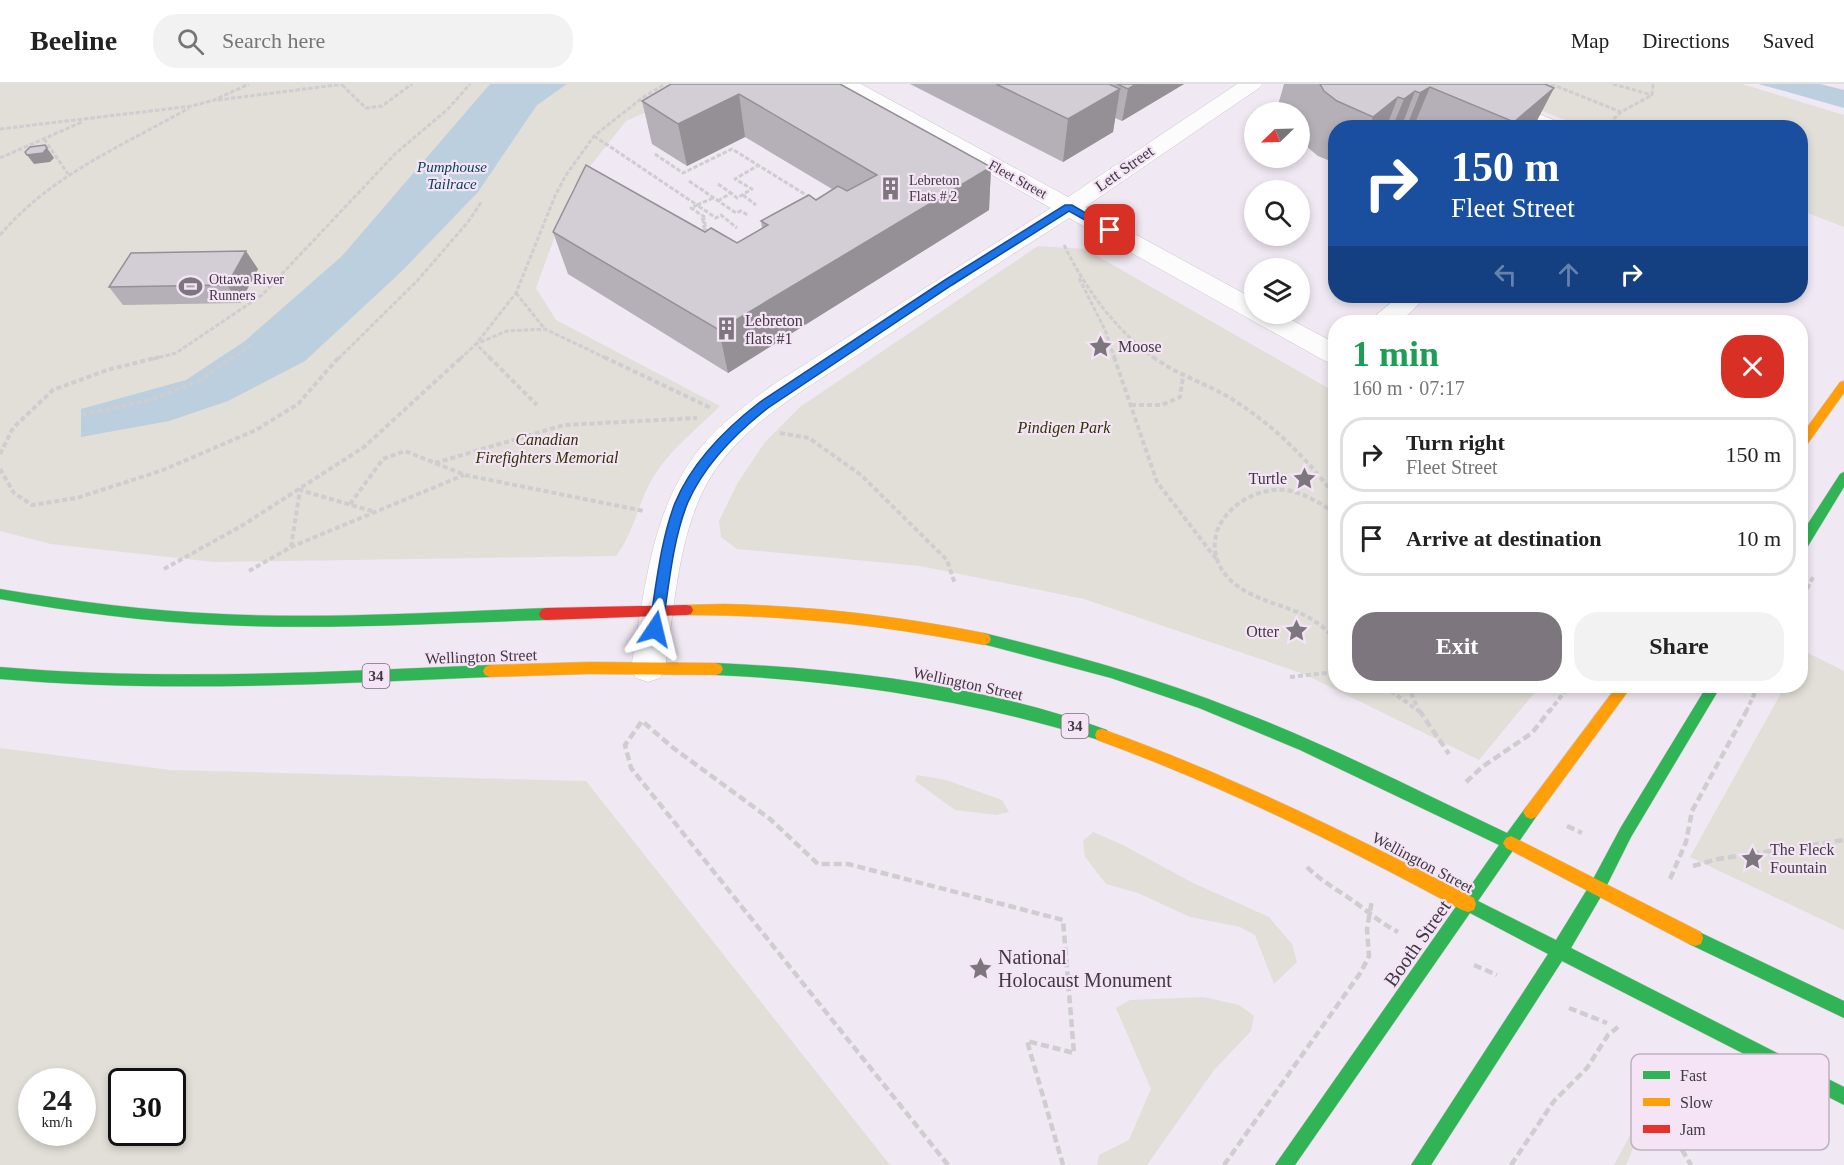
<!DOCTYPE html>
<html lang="en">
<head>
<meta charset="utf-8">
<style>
	body { margin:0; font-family:"Times New Roman",serif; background:#f2f2f2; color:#222; height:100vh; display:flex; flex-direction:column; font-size:22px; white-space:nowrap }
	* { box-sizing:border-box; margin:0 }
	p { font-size:20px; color:#767676 }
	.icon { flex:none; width:33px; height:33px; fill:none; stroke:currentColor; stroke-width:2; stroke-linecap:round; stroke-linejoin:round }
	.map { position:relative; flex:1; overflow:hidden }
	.details { position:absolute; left:1328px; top:231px; width:480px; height:378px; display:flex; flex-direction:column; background:#fff; border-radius:24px; box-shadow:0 3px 9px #0003 }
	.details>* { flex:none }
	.guide { position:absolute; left:1328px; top:36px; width:480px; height:183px; border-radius:24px; box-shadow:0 3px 9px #0003; background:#1a4fa0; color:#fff; overflow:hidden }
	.needle { width:39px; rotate:247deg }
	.controls { position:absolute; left:1244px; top:18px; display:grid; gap:12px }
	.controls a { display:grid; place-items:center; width:66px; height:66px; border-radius:50%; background:#fff; box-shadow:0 3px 9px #0003; font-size:30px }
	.speed { position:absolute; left:18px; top:984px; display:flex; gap:12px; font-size:30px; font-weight:700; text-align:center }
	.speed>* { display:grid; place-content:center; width:78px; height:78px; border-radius:50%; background:#fff; box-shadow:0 3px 9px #0003; line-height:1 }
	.speed small { font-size:15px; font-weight:400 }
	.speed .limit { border:3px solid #111; border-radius:9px; background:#fff; color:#111 }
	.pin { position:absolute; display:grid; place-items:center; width:51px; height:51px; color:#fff; margin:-26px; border-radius:12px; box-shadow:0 3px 9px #0006 }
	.me { position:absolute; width:66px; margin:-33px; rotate:10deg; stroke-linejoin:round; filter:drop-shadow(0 0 4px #0008) }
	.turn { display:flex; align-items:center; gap:21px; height:126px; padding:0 24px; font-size:27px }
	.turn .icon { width:78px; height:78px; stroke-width:2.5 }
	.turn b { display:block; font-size:42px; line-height:51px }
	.lanes { display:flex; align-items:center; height:57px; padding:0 24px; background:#0003; justify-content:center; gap:30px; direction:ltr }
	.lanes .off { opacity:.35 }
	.round { display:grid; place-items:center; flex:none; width:63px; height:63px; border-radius:24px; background:#f2f2f2 }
	.summary { display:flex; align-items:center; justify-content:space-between; height:102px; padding:0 24px }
	h1 { font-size:36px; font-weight:600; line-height:45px; color:#1e9e55 }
	.action { display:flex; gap:12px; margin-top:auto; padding:12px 24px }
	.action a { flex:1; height:69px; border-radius:24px; background:#7e767f; color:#fff; font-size:24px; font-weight:600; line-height:69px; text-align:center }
	.action a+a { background:#f2f2f2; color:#222 }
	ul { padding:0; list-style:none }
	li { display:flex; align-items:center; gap:18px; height:75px; margin:0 12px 9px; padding:0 12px; border:3px solid #e0e0e0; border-radius:24px }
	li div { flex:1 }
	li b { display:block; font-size:22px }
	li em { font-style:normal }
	header { display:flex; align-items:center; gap:36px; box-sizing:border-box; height:84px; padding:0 30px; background:#fff; border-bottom:2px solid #e0e0e0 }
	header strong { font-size:28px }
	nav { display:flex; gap:33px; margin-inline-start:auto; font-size:21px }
	.search { width:420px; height:54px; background:#f2f2f2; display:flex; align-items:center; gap:15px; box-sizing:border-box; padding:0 21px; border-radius:24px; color:#767676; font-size:22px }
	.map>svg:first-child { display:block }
	.green { fill:#e1dfd8; fill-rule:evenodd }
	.water { fill:#bccfde }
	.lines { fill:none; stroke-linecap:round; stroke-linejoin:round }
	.street-casing { stroke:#cbc5cc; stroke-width:1 }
	.fast-casing { stroke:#cbc5cc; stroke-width:1 }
	.slow-casing { stroke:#cbc5cc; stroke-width:1 }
	.jam-casing { stroke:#cbc5cc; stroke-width:1 }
	.path-far2 { stroke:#cfcdd0; stroke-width:3; stroke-dasharray:4.5 2; stroke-linecap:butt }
	.path-far1 { stroke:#cfcdd0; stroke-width:4; stroke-dasharray:5 3; stroke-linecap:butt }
	.path { stroke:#cfcdd0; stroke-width:4.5; stroke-dasharray:8 4; stroke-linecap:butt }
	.street { fill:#fdfcfd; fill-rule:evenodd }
	.fast { fill:#30b455; fill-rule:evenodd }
	.slow { fill:#ff9f0a; fill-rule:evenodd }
	.jam { fill:#e5322d; fill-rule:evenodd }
	.wall { fill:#b5b0b7 }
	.shaded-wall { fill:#949095 }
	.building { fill:#d3cdd5; stroke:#949095; stroke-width:1.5 }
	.route { fill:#1a73e8; stroke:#114b97; stroke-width:1.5 }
	.labels { text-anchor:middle; stroke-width:4.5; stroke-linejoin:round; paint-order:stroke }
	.far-street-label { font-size:14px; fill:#403941; stroke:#f4e4f6 }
	.far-poi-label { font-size:14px; fill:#403941; stroke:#f4e4f6; text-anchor:start }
	.far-water-label { font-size:15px; font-style:italic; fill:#04425c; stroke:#f4e4f6 }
	.shield { fill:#f4e4f6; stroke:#766c77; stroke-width:1.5 }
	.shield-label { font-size:15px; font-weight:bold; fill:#403941 }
	.street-label { font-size:16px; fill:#403941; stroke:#f4e4f6 }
	.poi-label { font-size:16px; fill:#403941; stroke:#f4e4f6; text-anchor:start }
	.park-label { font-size:16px; font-style:italic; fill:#303300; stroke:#f4e4f6 }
	.near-street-label { font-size:20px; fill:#403941; stroke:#f4e4f6 }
	.near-poi-label { font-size:20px; fill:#403941; stroke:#f4e4f6; text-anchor:start }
	.key { fill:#f4e4f6; stroke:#beb1c0; stroke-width:1.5 }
	.key-label { font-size:16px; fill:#403941 }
</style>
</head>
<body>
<header>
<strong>Beeline</strong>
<div class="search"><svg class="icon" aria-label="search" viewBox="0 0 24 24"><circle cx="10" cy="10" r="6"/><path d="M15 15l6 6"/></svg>Search here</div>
<nav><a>Map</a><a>Directions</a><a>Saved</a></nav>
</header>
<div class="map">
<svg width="1844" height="1081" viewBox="0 0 1844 1081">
	<rect width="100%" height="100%" fill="#f0e8f2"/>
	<g class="green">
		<path d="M0,0H711L626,37L572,105L536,204L556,236L720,322C697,345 667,368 651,397C637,423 634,448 616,472L214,478L51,460L0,447Z"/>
		<path d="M1472,0H1742L1844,31V143L1800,126V44L1584,43Z"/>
		<path d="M1038,162L1085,165L1335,308V602H1540L1479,676L1304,590L1084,515L920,482L737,465L721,453L719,437L737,400L765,358L800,323Z"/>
		<path d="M1804,567L1844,587V846L1690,773L1785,602H1800V575Z"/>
		<path d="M0,664L170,686L586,697L890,1081H0ZM32,998H82V1048H32ZM122,998H172V1048H122Z"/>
		<path d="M917,691L946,696L1002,716L1009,728L996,731L955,726L915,697Z"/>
		<path d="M1093,748L1121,760L1193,799L1269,833L1292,860L1297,878L1274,900L1255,851L1240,843L1190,833L1138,809L1106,800L1085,773L1083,757Z"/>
		<path d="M1204,913L1239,921L1254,932L1251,947L1214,986L1147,1081H1097L1099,1071L1129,1056L1151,1005L1116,924L1130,916Z"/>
		<path d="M1634,1044L1639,1050L1626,1081H1614Z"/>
	</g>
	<g class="water">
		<path d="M490,0H567L537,21L478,108L401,188L305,277L228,317L169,337L81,353V325L186,296L245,257L342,172Z"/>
		<path d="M1759,0H1820L1844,6V24Z"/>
	</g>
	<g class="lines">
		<defs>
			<g id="street">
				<path d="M834,0H861L1068,113L1237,0H1263L1259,4L1085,123L1254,215V230H1280L1335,259V280L1325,277L1069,134C1004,176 939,217 874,260C814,301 733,341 701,411C677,464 674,527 665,584L660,594L648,598L636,594L631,584C645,509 650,425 701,363C722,338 748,319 774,300L1051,124L838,4Z"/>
				<path d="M1438,0H1467L1561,39L1564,44H1533L1442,4Z"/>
				<path d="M1399,212H1427L1400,238H1371L1375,232Z"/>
			</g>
			<g id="fast">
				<path d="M1844,388V403L1805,467L1800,468V452L1840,390Z"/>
				<path d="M0,505C74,517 147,527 222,530C330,535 438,528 546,524L551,526L553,530L551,534L546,536C438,539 330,546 222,541C147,538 74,528 0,515Z"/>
				<path d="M984,549C1070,570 1155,593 1237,626C1329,661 1418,707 1507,749L1526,723L1531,721L1536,723L1539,728L1536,733L1478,817L1556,856L1591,799L1621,743L1707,602H1721L1631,753L1603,809L1571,864L1844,1003V1021L1562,877L1431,1081H1411L1548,870L1470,829L1295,1081H1275L1499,761L1300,666L1199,624L1111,594L979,559L977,555L979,551Z"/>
				<path d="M716,579C848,585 983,601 1107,646L1109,651L1107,656L1102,657C974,617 850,597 716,591L711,589L709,585L711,581Z"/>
				<path d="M490,581L495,583L497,587L495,591L490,593C326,600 164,609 0,595V583C164,597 326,588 490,581Z"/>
				<path d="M1695,846L1844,917V934L1689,860L1687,854L1689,848Z"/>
			</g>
			<g id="slow">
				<path d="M1844,297V309L1804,365L1800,366V353L1840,298Z"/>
				<path d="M724,520C812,522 898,532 984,549L989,551L991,555L989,559L984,561C885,541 787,531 686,531L681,530L679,526L681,522L686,521Z"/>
				<path d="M589,578L716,579L721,581L723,585L721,589L716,591L589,590L490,593L485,591L483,587L485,583L490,581Z"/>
				<path d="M1617,602H1632L1536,733L1531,735L1526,733L1523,728L1526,723Z"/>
				<path d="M1102,645C1231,691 1352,751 1474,814L1476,820L1474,826L1468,828L1462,826C1343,762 1224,702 1097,656L1095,651L1097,646Z"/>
				<path d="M1511,752L1701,848L1703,854L1701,860L1695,862L1689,860L1506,764L1503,759L1506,754Z"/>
			</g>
			<path id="jam" d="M686,521L691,522L693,526L691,530L686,531L546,536L541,534L539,530L541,526L546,524Z"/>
		</defs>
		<use href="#street" class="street-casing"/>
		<use href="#fast" class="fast-casing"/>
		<use href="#slow" class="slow-casing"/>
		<use href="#jam" class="jam-casing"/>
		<g class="path-far2">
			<path d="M1551,0L1621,28"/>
			<path d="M1613,0L1652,11"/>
			<path d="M342,1L366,24L382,22L412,0"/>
			<path d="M218,16L344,0"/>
			<path d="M1604,44L1621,28L1652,11L1653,0"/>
			<path d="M0,45L192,22L214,16L249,0"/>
			<path d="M594,52L697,121L691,124L706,134L701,136L707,141L702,143L709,148L706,149"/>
			<path d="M44,55L68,90"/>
			<path d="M655,70L683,89L732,65L811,114"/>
			<path d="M0,74L82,38"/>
			<path d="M689,97L736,129L741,127L749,132"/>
			<path d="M718,100L731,109"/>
			<path d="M743,111L756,121"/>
			<path d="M713,114L697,121L716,134L721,131L737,144"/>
			<path d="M718,117L731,109L737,114L752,105L735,95L757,82"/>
			<path d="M0,151C51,91 122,62 189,24"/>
			<path d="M1064,161C1086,206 1115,245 1155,275"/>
			<path d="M1079,194L1105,246L1115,275"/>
			<path d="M516,209L544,244"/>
			<path d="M153,275L176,269L262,211L396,69L448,25L470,0"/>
			<path d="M231,275L251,261"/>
			<path d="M338,275L417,197L468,138L482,117"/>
			<path d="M460,275L476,260L516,209L555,112L566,91L594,52L642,14L665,0"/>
			<path d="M491,275L476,260L507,247L545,245L608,275"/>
		</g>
		<g class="path-far1">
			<path d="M489,273L537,321"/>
			<path d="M604,273L711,324"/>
			<path d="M1114,273L1157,398L1217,476"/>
			<path d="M1153,273C1176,290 1202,298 1227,312C1270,338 1305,372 1335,412"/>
			<path d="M1131,321H1162L1180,313L1183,293"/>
			<path d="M82,331L153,315L199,297L233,273"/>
			<path d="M780,349L809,354L861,391L947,476L955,500"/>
			<path d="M0,370L13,344L53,306L107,286L159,273"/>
			<path d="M435,379L564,341L697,334"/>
			<path d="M0,385L14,409L32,421L77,414L163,386L256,346L298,320L339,273"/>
			<path d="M350,420L383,375L405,367L465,391L644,427"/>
			<path d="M1335,429C1320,419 1304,409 1286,406C1249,402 1204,436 1217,475C1229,511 1273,517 1302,530C1315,536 1326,545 1335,555"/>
			<path d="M291,463L300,406L375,428"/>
			<path d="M164,485L243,441L364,363L462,273"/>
			<path d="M249,487L291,463L464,391"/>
			<path d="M1800,519L1813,493"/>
			<path d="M1290,593L1335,588"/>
			<path d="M1384,602L1420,628"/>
			<path d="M1408,602L1418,625"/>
			<path d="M1549,628L1569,602"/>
			<path d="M1746,628L1758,602"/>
		</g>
		<g class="path">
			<path d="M1419,626L1449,670"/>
			<path d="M1466,698L1482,683L1532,649L1550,626"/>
			<path d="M1567,742L1582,749"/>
			<path d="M1693,782L1718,775L1844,756"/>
			<path d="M1307,783C1323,799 1342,808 1360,822C1373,832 1383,840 1398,848"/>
			<path d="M1670,795L1686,758L1692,727L1747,626"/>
			<path d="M1474,881L1497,891"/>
			<path d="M1569,924L1607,939"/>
			<path d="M1633,983L1691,1081"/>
			<path d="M948,1081L631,684L625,661L642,637L672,663L770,735L818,780H848L1063,836L1074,969L1027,957L1063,1081"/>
			<path d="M1224,1081L1361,888L1369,872L1367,845L1372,816"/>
			<path d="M1511,1081L1554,1017L1587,984L1608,951L1618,943"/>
		</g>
		<use href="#street" class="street"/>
		<use href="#fast" class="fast"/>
		<use href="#slow" class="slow"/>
		<use href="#jam" class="jam"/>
	</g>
	<g class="wall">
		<path d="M840,0L991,83L989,126L728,289L568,190L553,148H705L737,159L762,144L761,137L816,116L832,105L745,53L687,82L652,60L642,17Z"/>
		<path d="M910,0H1184L1122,37L1115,34L1113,48L1063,78Z"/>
		<path d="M1284,0H1545L1554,4L1533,44H1335V79L1318,72L1306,62L1299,47V28H1276Z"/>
		<path d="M258,185L240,219L123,221L109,203Z"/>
	</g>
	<g class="shaded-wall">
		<path d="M1136,0H1184L1122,37L1128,5Z"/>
		<path d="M1430,3L1413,44H1406L1420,9Z"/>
		<path d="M1554,4L1533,44H1511L1514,38Z"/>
		<path d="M1120,5L1113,48L1063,78L1068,35Z"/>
		<path d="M1415,7L1401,44H1392L1404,15Z"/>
		<path d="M739,10L745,53L687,82L678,40Z"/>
		<path d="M1398,13L1386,44H1369L1373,33Z"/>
		<path d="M45,61L54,74L50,78L34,80L27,71Z"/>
		<path d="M991,83L989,126L728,289L719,246Z"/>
		<path d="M246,167L258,185L240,219L227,201Z"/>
	</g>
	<g class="building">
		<path d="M671,0H840L991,83L719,246L553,148L586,81L705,148L711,144L737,159L768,141L761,137L794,119L809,111L816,116L838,102L847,107L877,91L739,10L678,40L642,17Z"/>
		<path d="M996,0H1109L1120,5L1068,35Z"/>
		<path d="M1117,0H1136L1128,5Z"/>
		<path d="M1320,0H1545L1554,4L1514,38L1430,3L1420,9L1415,7L1404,15L1398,13L1373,33L1337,17L1324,7Z"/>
		<path d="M45,61L47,64L43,69L27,71L25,68L30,63Z"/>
		<path d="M246,167L227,201L109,203L131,169Z"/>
	</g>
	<path class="route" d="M1065,121H1072L1115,146L1106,148L1069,127L952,201L768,324C736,349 705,380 688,418C672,457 669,504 662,545L660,549H651L649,545C656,504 660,458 675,419C692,378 725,345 760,318L945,196Z"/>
	<defs>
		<symbol id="building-bare" viewBox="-9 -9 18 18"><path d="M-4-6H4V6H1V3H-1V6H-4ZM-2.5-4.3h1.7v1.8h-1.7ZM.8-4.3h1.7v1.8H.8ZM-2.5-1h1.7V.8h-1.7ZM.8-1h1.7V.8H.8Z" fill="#7e767f" stroke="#f4e4f6" stroke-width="2.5" paint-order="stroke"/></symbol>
		<symbol id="stadium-bare" viewBox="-9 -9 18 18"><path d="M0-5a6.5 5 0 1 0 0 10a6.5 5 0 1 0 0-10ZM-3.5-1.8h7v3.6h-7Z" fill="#7e767f" stroke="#f4e4f6" stroke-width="2.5" paint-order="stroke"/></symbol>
		<symbol id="sight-bare" viewBox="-9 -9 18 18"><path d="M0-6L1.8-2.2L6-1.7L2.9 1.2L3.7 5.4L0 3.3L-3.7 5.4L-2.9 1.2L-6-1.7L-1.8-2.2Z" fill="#7e767f" stroke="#f4e4f6" stroke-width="2.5" paint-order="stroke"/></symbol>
	</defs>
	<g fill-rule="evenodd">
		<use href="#building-bare" x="874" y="88" width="33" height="33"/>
		<use href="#stadium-bare" x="174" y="186" width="33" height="33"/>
		<use href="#building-bare" x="710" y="228" width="33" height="33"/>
		<use href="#sight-bare" x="1084" y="246" width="33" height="33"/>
		<use href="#sight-bare" x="1288" y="378" width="33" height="33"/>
		<use href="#sight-bare" x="1280" y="530" width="33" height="33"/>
		<use href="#sight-bare" x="1736" y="758" width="33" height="33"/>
		<use href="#sight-bare" x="964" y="868" width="33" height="33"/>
	</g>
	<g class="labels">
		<g class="far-street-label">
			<text transform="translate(1018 95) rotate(29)" y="5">Fleet Street</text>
		</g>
		<g class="far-poi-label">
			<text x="909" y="101">Lebreton<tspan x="909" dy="16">Flats # 2</tspan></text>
			<text x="209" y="200">Ottawa River<tspan x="209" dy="16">Runners</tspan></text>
		</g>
		<g class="far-water-label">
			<text x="452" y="88">Pumphouse<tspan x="452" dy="17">Tailrace</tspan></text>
		</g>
		<g class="shield">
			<rect x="362.5" y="580" width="27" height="24" rx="4.5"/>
			<rect x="1061.5" y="630" width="27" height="24" rx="4.5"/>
		</g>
		<g class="shield-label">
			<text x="376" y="597">34</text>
			<text x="1075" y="647">34</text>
		</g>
		<g class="street-label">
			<text transform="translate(1124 84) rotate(-35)" y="6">Lett Street</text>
			<text transform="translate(481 572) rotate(-2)" y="6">Wellington Street</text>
			<text transform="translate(968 599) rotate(12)" y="6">Wellington Street</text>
			<text transform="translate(1423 778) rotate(28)" y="6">Wellington Street</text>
		</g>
		<g class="poi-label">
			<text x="745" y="242">Lebreton<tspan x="745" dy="18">flats #1</tspan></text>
			<text x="1118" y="268">Moose</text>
			<text x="1287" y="400" text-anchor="end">Turtle</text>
			<text x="1279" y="553" text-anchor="end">Otter</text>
			<text x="1770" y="771">The Fleck<tspan x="1770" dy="18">Fountain</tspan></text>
		</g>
		<g class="park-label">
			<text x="1064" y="349">Pindigen Park</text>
			<text x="547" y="361">Canadian<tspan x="547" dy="18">Firefighters Memorial</tspan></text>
		</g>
		<g class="near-street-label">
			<text transform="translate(1417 859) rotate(-55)" y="7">Booth Street</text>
		</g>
		<g class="near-poi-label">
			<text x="998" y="880">National<tspan x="998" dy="23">Holocaust Monument</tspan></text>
		</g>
	</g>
	<rect x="1631" y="970" width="198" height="96" rx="9" class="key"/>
	<rect x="1643" y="987" width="27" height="8" fill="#30b455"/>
	<rect x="1643" y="1014" width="27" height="8" fill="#ff9f0a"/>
	<rect x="1643" y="1041" width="27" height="8" fill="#e5322d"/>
	<g class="key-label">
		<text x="1680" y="997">Fast</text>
		<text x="1680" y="1024">Slow</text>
		<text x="1680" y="1051">Jam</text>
	</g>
</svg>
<div class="controls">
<a><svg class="needle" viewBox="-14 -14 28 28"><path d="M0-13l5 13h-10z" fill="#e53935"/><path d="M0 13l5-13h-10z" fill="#767676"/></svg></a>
<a><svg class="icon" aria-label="search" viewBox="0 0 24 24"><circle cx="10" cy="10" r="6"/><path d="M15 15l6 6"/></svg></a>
<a><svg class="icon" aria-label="layers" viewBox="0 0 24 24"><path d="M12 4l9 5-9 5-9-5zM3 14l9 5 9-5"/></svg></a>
</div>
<div class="speed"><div>24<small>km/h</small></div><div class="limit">30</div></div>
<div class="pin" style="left:1110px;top:146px;background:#d93025"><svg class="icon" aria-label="arrive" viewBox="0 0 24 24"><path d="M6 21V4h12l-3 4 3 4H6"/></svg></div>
<svg class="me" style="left:655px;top:545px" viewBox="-20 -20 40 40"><path d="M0-17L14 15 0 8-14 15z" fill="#1a73e8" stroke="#fff" stroke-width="4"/></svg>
<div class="guide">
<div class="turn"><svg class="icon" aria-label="right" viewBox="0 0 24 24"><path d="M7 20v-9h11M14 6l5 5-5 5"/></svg><div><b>150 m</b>Fleet Street</div></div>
<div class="lanes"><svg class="icon off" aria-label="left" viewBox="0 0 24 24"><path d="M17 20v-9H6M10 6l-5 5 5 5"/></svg><svg class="icon off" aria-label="ahead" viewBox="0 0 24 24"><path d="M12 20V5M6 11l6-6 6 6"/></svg><svg class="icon" aria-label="right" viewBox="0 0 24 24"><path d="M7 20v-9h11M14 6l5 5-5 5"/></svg></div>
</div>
<section class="details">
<div class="summary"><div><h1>1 min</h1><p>160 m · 07:17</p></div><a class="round" style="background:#d93025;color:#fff"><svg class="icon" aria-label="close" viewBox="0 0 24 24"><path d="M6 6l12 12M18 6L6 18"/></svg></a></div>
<ul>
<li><svg class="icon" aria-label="right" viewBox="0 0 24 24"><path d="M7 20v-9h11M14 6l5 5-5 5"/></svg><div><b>Turn right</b><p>Fleet Street</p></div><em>150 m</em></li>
<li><svg class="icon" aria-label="arrive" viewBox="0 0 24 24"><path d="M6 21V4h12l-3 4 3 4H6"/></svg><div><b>Arrive at destination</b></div><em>10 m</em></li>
</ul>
<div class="action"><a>Exit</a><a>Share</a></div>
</section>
</div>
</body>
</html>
